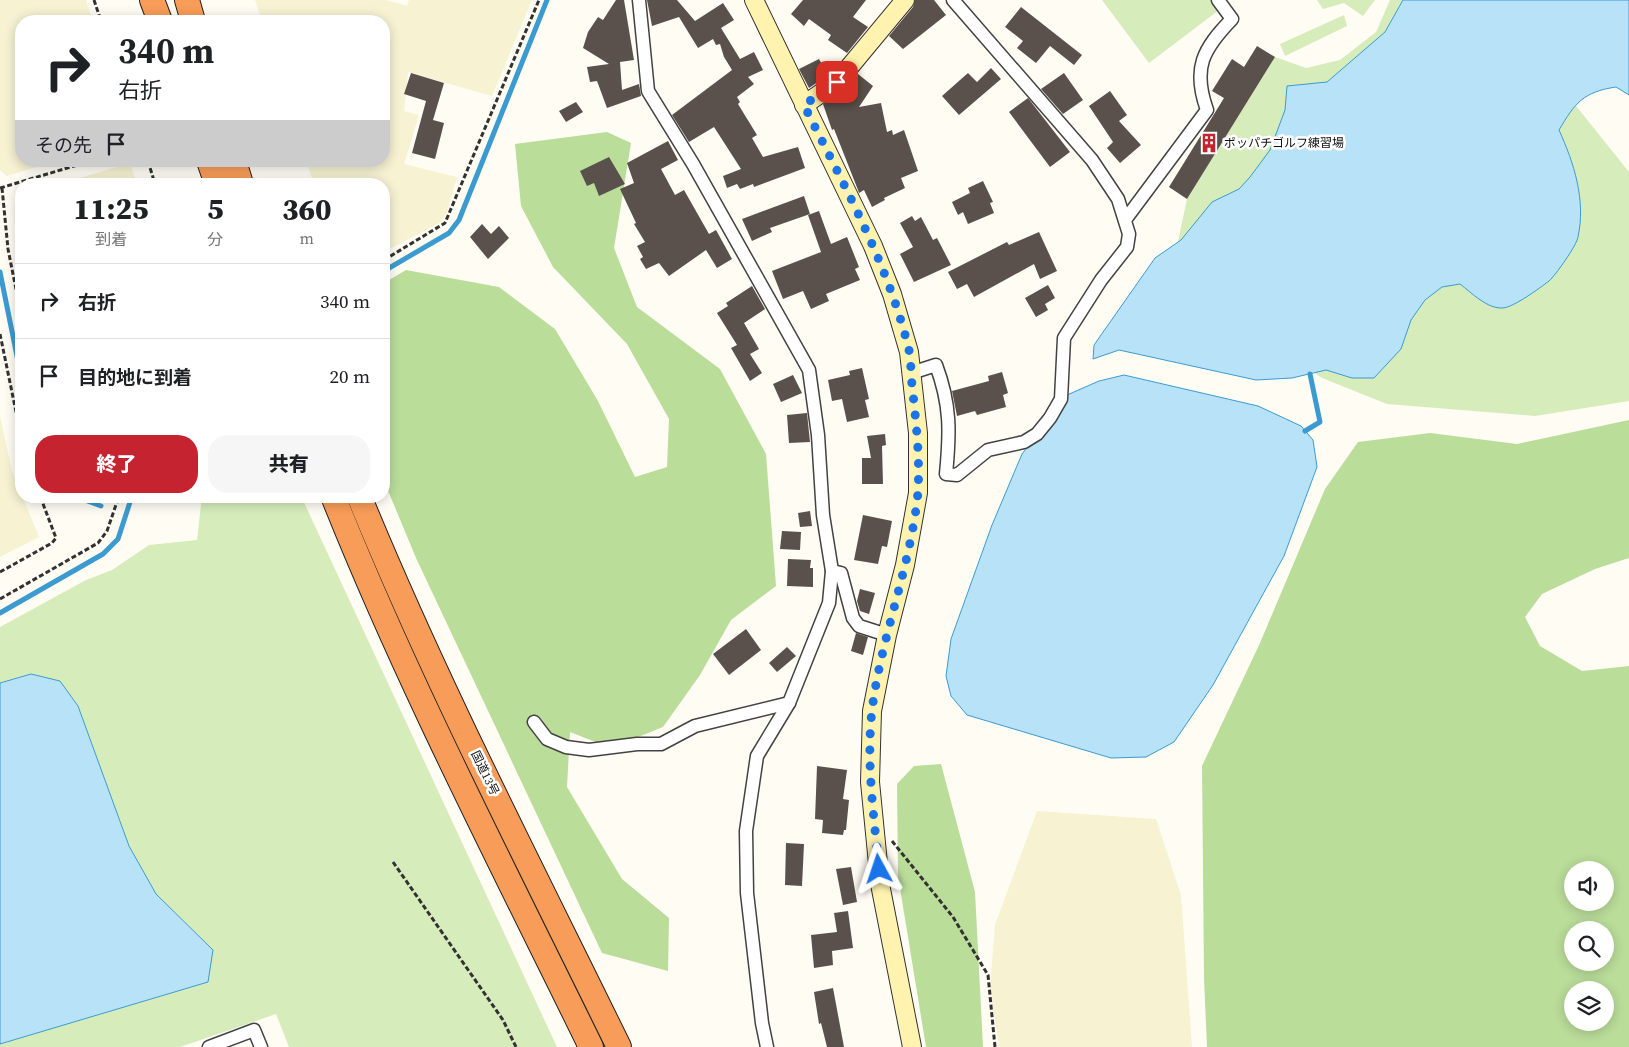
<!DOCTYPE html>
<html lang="ja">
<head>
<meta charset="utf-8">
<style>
	body { margin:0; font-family:"Source Serif 4","Noto Sans JP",serif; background:#f6f6f6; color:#202124; height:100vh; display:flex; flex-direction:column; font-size:19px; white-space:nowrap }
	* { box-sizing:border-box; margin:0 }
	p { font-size:16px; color:#757577 }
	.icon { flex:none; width:28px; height:28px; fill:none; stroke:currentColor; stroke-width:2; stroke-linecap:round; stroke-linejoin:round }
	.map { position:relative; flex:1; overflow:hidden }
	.panel { position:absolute; left:15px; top:178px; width:375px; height:325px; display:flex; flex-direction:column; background:#fff; border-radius:20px; box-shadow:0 2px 12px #0003 }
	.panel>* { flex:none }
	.banner { position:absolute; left:15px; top:15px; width:375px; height:152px; border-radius:20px; box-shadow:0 2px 12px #0003; background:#fff; color:#202124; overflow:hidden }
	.buttons { position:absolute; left:1564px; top:861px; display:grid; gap:10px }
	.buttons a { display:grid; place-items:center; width:50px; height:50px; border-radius:50%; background:#fff; box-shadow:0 2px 12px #0003; font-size:25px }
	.pin { position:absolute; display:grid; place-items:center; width:42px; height:42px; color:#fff; margin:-21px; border-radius:10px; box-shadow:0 2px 8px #0006 }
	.me { position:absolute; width:55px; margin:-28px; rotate:355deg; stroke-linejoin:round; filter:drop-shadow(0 0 4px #0008) }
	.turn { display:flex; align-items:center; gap:18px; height:105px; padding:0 20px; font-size:22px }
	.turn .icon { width:65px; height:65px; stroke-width:2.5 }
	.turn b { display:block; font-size:35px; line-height:42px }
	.then { display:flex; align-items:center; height:48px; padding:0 20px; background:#0003; gap:10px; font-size:19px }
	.eta { display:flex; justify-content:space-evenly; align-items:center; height:85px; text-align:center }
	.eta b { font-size:30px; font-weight:800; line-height:35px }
	.action { display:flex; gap:10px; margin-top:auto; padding:10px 20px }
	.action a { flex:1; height:58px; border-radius:20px; background:#c62330; color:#fff; font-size:20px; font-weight:800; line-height:58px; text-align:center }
	.action a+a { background:#f6f6f6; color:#202124 }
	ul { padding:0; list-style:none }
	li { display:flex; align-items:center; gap:15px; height:75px; padding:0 20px; border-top:1px solid #e0e0e0 }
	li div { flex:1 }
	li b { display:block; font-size:19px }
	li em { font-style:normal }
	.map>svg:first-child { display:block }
	.farmland { fill:#f6f2d2 }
	.green { fill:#d6ecbb }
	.forest { fill:#badd9a; fill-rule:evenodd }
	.water { fill:#b7e2f8; stroke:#3b9bd1 }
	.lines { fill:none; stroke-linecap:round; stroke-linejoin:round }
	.stream { stroke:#3b9bd1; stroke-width:5 }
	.building { fill:#5a514c }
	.street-casing { stroke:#434343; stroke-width:15 }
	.secondary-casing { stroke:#323232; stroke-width:20 }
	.highway-casing { stroke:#212121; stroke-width:26 }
	.path { stroke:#323232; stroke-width:3; stroke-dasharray:5 2.5; stroke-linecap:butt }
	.street { stroke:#fff; stroke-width:12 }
	.secondary { stroke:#fff3af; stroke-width:18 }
	.highway { stroke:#f89c59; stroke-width:24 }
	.route { stroke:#1a73e8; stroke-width:9; stroke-dasharray:0 16.2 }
	.labels { text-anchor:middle; stroke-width:5; stroke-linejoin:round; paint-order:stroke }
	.poi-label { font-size:12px; fill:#101010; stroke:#fff; text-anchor:start }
	.street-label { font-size:12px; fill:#101010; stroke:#fff }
</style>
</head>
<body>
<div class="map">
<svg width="1629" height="1047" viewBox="0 0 1629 1047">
	<rect width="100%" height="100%" fill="#fffcf4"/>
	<g class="farmland">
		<path d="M0,0H86L93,21H21V161H55L7,176L0,170Z"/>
		<path d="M255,0H386L407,6L409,0H532L492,96L408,72L404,111L419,115L404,164L457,177L447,212L441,222L384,252V184H314L306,161H384V21H262Z"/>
		<path d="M130,163L137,184H59Z"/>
		<path d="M21,195V278L17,260L14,209L17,196Z"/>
		<path d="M0,416L12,471L39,537L0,557Z"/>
		<path d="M1037,811L1156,819L1181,895L1192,1047H999L990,987L995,925Z"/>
	</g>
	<g class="green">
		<path d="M1102,0H1218L1223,7L1149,63Z"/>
		<path d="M1317,0H1375L1363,16L1344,3L1323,9Z"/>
		<path d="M1390,0H1458L1544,66L1629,172V401L1535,416L1387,404L1322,378L1171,274L1187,199L1275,57L1306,68L1340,60L1376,32Z"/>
		<path d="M1344,15L1347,26L1285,56L1280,44Z"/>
		<path d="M202,496H301L557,1047H289L276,1014L180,1047H0V1044L207,982L213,950L156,894L129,846L78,706L60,681L31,674L0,683V627L86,580L112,570L149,545L197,540Z"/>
	</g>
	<g class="forest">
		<path d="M607,132L631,143L614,248L637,307L720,369L766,454L776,586L731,620L700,675L663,727L611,748L570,732L567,787L622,879L669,918L668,971L602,953L416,558L384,481V283L406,270L499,287L555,329L598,401L635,477L667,467L669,419L627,344L553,267L521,206L515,144Z"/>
		<path d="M1629,420V558L1595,569L1542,594L1525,617L1540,646L1582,671L1629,666V1047H1207L1204,978L1202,766L1260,643L1325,489L1358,442L1430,433L1517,444ZM1572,870H1605V902H1572ZM1572,930H1605V962H1572ZM1572,990H1605V1022H1572Z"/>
		<path d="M941,764L975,892L983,1047H926L898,876L897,784L914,766Z"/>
	</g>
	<g class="water">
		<path d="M1403,0H1629V95L1616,87C1583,92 1575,103 1559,130C1574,163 1586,200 1578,237C1577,245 1555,276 1549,281C1540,288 1514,307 1503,308C1487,309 1472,293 1460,284L1442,287L1425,300L1411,320L1401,349L1374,378H1352L1326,370L1292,378L1256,380L1119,350L1093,359L1094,345L1155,258L1181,240L1212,202L1239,189L1250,177L1270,150L1285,110L1287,86L1327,82L1385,32Z"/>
		<path d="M1124,375L1258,406L1301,426L1313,440L1317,467L1284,556L1213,685L1174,742L1146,757L1111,758L967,715L951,696L946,676L951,639L992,525L1022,454L1067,395L1099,381Z"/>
		<path d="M31,674L60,681L78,706L129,846L156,894L213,950L208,982L0,1044V683Z"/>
	</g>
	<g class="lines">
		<g class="stream">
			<path d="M384,271L449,233L459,220L547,0"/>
			<path d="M0,272L21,376"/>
			<path d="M1305,431L1320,422L1310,374"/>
			<path d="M74,496L101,506"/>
			<path d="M0,613L103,554L118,539L132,496"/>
		</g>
	</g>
	<g class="building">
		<path d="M616,0H624L634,60L620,62L622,90L639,84L641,96L607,108L597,81L590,82L587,67L609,64L583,48L588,32L598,17L603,20Z"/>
		<path d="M647,0H677L695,21L723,3L734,20L721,28L740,59L754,52L763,70L748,77L754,84L737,97L740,102L738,104L757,135L752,138L763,157L798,147L805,168L754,187L753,184L740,189L737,184L727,188L723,176L741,169L714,127L689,142L672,115L732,70L724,57L720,44L716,45L713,39L698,48L679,17L652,26Z"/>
		<path d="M803,0H866L853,17L868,27L847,53L828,40L831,35L809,19L804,26L791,14Z"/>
		<path d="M915,0H934L946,15L903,49L889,36L913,7Z"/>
		<path d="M1021,7L1082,55L1074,65L1050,46L1036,63L1017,48L1023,41L1005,27Z"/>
		<path d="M1257,46L1275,57L1187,199L1169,187L1224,98L1212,91L1232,59L1244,67Z"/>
		<path d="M819,59L828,75L809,88L799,69Z"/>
		<path d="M991,68L1001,79L959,115L942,96L968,73L977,82Z"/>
		<path d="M411,73L444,83L433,120L444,123L435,159L412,153L426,101L404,94Z"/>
		<path d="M1064,73L1083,100L1063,114L1041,89Z"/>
		<path d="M858,74L873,86L859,107L881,103L887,132L892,130L893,135L904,130L918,171L901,178L905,188L884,198L885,200L872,207L864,190L859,193L858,190L834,129L832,130L823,104L838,94L840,97Z"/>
		<path d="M1110,91L1127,115L1119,121L1141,145L1120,163L1107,148L1113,142L1089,106Z"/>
		<path d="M1028,98L1070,152L1050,167L1009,112Z"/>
		<path d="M576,102L583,112L566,122L559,111Z"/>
		<path d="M668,141L678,160L661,169L675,195L684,190L709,234L716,230L732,259L717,268L706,250L669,276L659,263L646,269L640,259L643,257L637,246L645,242L634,224L636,223L620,189L634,183L627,163Z"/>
		<path d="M609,157L625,184L599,196L594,183L587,186L580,171Z"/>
		<path d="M983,181L993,202L990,203L994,213L968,224L963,212L958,215L952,202L970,193L968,188Z"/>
		<path d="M804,196L810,214L770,228L772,232L752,241L742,219Z"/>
		<path d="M819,211L831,244L847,237L859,267L855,269L860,280L826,294L829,301L811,309L803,291L783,299L772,271L821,252L808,215Z"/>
		<path d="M912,216L915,221L921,217L933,240L937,238L951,265L914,282L900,254L913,247L900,223Z"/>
		<path d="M482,224L491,234L499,226L509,238L488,259L470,237Z"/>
		<path d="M1039,232L1057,271L1040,279L1034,264L974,297L967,284L957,289L948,272L1007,242L1009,245Z"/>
		<path d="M1048,285L1055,298L1045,304L1048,310L1036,317L1025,298Z"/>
		<path d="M752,286L765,309L744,323L759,349L750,354L762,373L750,381L731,348L737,345L717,313L728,306L726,303Z"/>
		<path d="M862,368L869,399L865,400L869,417L847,422L842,399L832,401L828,380L850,375L849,371Z"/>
		<path d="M1002,372L1008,393L1003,395L1006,407L977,415L975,411L957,416L952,391L989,381L988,376Z"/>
		<path d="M793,375L802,393L781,402L773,384Z"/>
		<path d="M807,413L810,442L789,443L787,415Z"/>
		<path d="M885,434L886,445L882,446L883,484H862V458H871L867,436Z"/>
		<path d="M810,511L812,526L800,527L798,513Z"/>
		<path d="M863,515L892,521L887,547L882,546L878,564L854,560Z"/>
		<path d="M782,531L801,532L800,550L780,549Z"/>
		<path d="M788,559L811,560L810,568H813V587L787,586Z"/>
		<path d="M860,589L875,593L869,614L860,611L857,601Z"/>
		<path d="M746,629L761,650L729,675L713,654Z"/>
		<path d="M856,633L868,637L863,655L851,651Z"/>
		<path d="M787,647L796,656L777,672L769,663Z"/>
		<path d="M817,766L847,770L843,799L849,800L846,830H844L843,835L822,833L823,820L815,819Z"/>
		<path d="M786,843L804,844L802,886L785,885Z"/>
		<path d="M851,867L857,902L843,905L836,869Z"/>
		<path d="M848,911L853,948L832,951L833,965L814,968L811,935L837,932L834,913Z"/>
		<path d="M833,988L844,1047H827L821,1023L819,1024L814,992Z"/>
	</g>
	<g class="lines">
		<defs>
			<g id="street">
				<path d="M639,0L648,91L693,164L809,370L818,435L823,515L832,571L829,603L789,703L757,756L746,831L747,893L762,1023L767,1047"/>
				<path d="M1125,220L1207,110C1192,68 1203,49 1232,19L1218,0"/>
				<path d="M911,373L936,365C951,405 950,433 946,474L957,475L988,450L1024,442L1037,434L1050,418L1061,399L1064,338L1101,280L1127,247L1129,234L1118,199L1092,160L953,0"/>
				<path d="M832,571L841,573L853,618L859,626L887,635"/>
				<path d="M534,722L547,739L566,747L589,750L637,744H661L695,726L789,703"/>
				<path d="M209,1047L254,1030L261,1047"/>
			</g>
			<g id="secondary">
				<path d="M754,0L873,246L892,294L909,352L918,433V493L905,565L887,635L872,711L870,782L880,884L912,1047"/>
				<path d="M804,105L837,82L905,0"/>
			</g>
			<g id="highway">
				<path d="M152,0L160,21"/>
				<path d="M187,0L193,21"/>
				<path d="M209,161L217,184"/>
				<path d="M234,161L241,184"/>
				<path d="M333,496C408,684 502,865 591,1047"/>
				<path d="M359,496C436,684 530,865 619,1047"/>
			</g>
		</defs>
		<use href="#street" class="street-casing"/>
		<use href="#secondary" class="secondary-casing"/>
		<use href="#highway" class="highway-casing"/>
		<g class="path">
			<path d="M94,0L101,21"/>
			<path d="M148,161L155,184"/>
			<path d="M0,188L91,161"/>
			<path d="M2,188L8,249L21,314"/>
			<path d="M384,260L445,223L539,0"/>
			<path d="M0,334L21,436"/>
			<path d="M0,572L52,543L56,538L40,496"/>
			<path d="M0,599L98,543L107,531L119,496"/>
			<path d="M892,841L953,917L988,975L995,1047"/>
			<path d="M393,862L503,1020L516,1047"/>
		</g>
		<use href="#street" class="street"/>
		<use href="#secondary" class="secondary"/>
		<use href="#highway" class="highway"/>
	</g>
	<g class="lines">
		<path class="route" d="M837,82L804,105C843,184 888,263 909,350C911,361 911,374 912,385C916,421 920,456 918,492C911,566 881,637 872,710C866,763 874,816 879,869"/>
	</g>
	<defs>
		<symbol id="building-bare" viewBox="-9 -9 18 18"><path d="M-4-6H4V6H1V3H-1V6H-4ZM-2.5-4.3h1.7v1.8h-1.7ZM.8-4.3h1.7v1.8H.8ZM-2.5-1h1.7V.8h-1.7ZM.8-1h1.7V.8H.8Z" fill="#c62330" stroke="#fff" stroke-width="2.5" paint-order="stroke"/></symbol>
	</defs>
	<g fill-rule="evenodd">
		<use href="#building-bare" x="1195" y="129" width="28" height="28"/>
	</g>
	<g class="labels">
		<g class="poi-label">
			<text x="1224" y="147">ポッパチゴルフ練習場</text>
		</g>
		<g class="street-label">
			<text transform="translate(485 773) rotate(64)" y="4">国道13号</text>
		</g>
	</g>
</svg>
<div class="buttons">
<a><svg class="icon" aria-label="sound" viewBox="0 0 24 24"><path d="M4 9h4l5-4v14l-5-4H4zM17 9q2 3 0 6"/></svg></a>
<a><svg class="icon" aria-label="search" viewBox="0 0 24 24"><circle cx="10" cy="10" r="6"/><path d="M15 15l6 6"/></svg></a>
<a><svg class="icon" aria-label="layers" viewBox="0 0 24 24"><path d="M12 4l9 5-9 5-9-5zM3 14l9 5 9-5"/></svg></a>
</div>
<div class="pin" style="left:837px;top:82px;background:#d93025"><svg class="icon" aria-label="arrive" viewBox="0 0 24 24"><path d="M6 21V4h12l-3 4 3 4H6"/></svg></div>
<svg class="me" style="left:879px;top:869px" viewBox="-20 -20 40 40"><path d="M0-17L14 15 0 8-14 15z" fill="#1a73e8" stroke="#fff" stroke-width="4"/></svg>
<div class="banner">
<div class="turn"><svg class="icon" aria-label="right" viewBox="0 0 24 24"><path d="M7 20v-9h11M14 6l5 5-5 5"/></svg><div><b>340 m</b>右折</div></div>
<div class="then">その先<svg class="icon" aria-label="arrive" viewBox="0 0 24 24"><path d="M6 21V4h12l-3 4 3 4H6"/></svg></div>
</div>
<section class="panel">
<div class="eta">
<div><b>11:25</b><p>到着</p></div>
<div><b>5</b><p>分</p></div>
<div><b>360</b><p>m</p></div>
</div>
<ul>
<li><svg class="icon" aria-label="right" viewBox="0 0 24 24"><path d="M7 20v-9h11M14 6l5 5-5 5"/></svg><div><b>右折</b></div><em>340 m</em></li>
<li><svg class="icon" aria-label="arrive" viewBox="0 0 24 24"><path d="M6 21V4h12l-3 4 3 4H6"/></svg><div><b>目的地に到着</b></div><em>20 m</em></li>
</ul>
<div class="action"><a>終了</a><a>共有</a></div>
</section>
</div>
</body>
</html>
